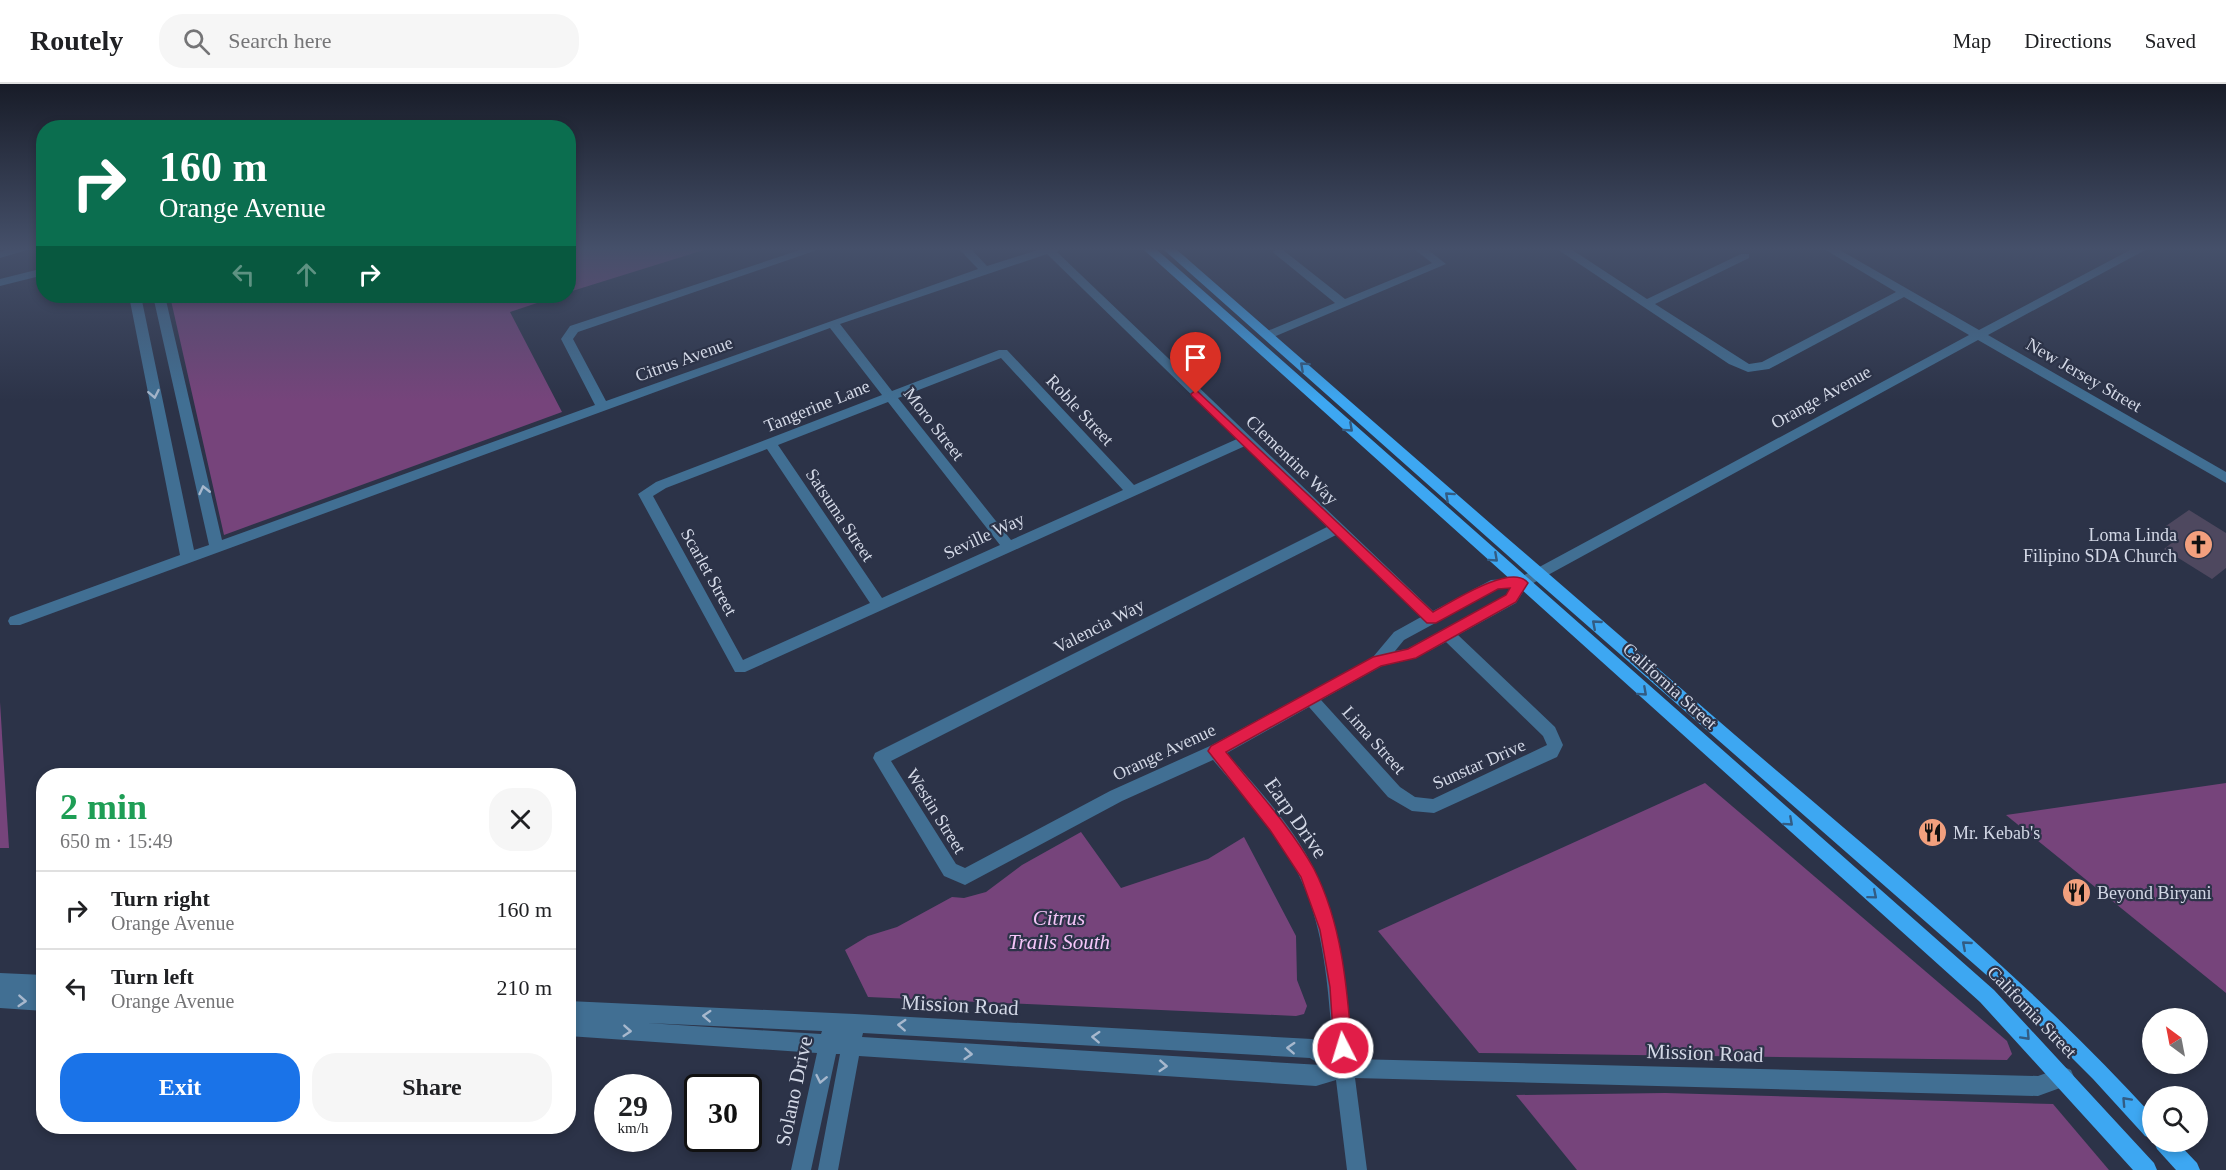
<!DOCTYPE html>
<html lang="en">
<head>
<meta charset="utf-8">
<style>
	body { margin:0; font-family:"Times New Roman",serif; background:#f6f6f6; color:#202124; height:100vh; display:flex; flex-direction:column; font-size:22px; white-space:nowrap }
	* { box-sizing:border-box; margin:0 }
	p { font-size:20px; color:#757577 }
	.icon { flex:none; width:33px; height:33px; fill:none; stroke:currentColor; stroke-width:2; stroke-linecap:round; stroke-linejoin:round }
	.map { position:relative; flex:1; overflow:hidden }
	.details { position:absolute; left:36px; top:684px; width:540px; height:366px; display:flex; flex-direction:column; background:#fff; border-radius:24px; box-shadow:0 3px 9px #0003 }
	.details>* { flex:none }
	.guide { position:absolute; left:36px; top:36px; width:540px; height:183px; border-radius:24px; box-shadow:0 3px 9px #0003; background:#0b6e4f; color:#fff; overflow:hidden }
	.needle { width:39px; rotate:328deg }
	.fabs { position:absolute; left:2142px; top:924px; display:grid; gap:12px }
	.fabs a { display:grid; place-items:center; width:66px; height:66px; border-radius:50%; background:#fff; box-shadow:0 3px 9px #0003; font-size:30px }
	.speed { position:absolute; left:594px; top:990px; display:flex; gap:12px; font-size:30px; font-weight:700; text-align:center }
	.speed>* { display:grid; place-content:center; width:78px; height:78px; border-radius:50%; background:#fff; box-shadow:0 3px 9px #0003; line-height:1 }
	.speed small { font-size:15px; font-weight:400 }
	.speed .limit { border:3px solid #111; border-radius:9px; background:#fff; color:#111 }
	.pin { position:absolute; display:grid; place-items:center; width:51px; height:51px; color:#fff; margin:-62px -26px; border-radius:50% 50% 50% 0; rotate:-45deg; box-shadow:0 0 6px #0007 }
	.pin .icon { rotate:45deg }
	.me { position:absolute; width:66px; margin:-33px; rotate:355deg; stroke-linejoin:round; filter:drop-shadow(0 0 4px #0008) }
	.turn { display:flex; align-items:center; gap:21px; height:126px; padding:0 24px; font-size:27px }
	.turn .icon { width:78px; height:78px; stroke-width:2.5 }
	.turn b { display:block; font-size:42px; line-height:51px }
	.lanes { display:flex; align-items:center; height:57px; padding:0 24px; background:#0003; justify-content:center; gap:30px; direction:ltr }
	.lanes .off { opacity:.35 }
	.round { display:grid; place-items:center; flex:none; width:63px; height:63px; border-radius:24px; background:#f6f6f6 }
	.head { display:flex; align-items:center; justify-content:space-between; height:102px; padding:0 24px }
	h1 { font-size:36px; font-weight:700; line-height:45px; color:#1e9e55 }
	.cta { display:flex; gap:12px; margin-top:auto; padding:12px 24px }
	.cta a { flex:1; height:69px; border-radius:24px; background:#1a73e8; color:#fff; font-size:24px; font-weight:700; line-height:69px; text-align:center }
	.cta a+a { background:#f6f6f6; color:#202124 }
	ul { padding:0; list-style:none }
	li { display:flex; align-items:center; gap:18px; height:78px; padding:0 24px; border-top:2px solid #e0e0e0 }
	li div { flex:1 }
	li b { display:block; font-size:22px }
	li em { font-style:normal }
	header { display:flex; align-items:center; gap:36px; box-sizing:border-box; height:84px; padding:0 30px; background:#fff; border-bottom:2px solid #e0e0e0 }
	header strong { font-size:28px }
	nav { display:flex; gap:33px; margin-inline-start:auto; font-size:21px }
	.search { width:420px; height:54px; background:#f6f6f6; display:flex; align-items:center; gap:15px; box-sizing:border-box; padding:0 21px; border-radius:24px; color:#757577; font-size:22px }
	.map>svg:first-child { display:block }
	.green { fill:#76447b }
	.building { fill:#4e485f }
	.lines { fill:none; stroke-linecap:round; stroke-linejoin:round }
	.minor { fill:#416f93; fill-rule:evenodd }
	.major { fill:#3da7f2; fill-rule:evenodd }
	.oneway { stroke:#325c84 }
	.oneway2 { stroke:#a7b8cd }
	.route { fill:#e11d48; stroke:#92132f; stroke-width:1.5 }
	.labels { text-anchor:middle; stroke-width:4.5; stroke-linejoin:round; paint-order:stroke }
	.street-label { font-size:18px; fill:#d3d8e6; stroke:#2c3348 }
	.poi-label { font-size:18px; fill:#d3d8e6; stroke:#2c3348; text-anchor:start }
	.near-street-label { font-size:21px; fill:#d3d8e6; stroke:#2c3348 }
	.near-park-label { font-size:21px; font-style:italic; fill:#f5c6f9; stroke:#2c3348 }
</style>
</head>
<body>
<header>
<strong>Routely</strong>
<div class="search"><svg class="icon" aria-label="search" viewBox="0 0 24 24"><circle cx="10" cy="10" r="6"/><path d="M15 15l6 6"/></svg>Search here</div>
<nav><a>Map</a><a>Directions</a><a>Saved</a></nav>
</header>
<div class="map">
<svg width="2226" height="1086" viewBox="0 0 2226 1086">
	<rect width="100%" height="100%" fill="#2c3348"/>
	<g class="green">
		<path d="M569,165H707L569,208Z"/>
		<path d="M170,212H558L510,228L562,328L224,451Z"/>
		<path d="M0,618L9,764H0Z"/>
		<path d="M1705,699L2007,957L2012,970L2007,976L1479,969L1378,847Z"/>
		<path d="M2226,699V909L2006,731Z"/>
		<path d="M1081,748L1121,804L1208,775L1244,753L1296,852L1297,896L1307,922L1304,930L1296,932L868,913L845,866L868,852L897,843L952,813L964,814L986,808L1022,781Z"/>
		<path d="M1665,1009L2053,1020L2109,1086H1577L1516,1011Z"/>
	</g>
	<path class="building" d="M2189,426L2226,449V484L2212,495L2164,465L2178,454L2163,444Z"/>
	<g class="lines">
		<g class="minor">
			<path d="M10,165H30L0,174V168Z"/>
			<path d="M803,165H820L578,248L573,255L606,317L978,185L959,165H971L987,182L1041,165H1060L1057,168L1433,527L1491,496L1519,494L1969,251L1904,213L1769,285L1748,288L1729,280L1557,165H1571L1647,215L1741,170H1749V174L1655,220L1749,280L1762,278L1896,208L1824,165H1838L1979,246L2132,165H2147L1988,251L2226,388V399L1978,256L1526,503L1516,519L1458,551L1555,643L1563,661L1557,673L1434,729L1412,727L1388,713L1309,623L1227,669C1254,701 1285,733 1306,770C1342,832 1347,905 1353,975L2038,992L2064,983L2071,986L2074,993L2071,1000L2038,1012L1355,994L1367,1086H1347L1336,996L1316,1002L859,972L838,1086H818L840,970H836L811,1086H791L817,969L568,952V917L855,930L1312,955L1333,966C1328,904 1325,838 1294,782C1273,743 1241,710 1213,676L1122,717L965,801L944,792L873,674L875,669L1327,443L1245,362L745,588H735L638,410L656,398L882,311L830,244L20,541H10L8,537L10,533L180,471L129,212H141L194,466L209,461L153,212H165L222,456L595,321L561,255L570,242ZM1047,170L1237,355L1134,401L1007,266H999L892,307L840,240ZM1001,274L1123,406L1011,456L898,314ZM888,318L1000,461L882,514L778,361ZM767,365L870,519L743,576L653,412L666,404ZM1336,451L1421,533L1394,548L1373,573L1210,662L1110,707L965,784L956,780L891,677ZM1498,505H1510L1506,511L1407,565L1395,567L1404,556ZM1446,558L1543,652L1547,661L1433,715L1415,713L1400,703L1321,616L1382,582L1416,574ZM647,939L822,947L821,950ZM863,949L1310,974L1321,981L862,953Z"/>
			<path d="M1277,165L1283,166L1345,215L1432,179L1414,165H1427L1446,180L1269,255L1263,251L1265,248L1335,219L1275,170L1273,168Z"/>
			<path d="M44,184V191L0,202V195Z"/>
			<path d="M0,889L44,891V927L0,924Z"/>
		</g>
		<g class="major">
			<path d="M1143,165H1156L1994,906L2154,1079L2157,1086H2133L1980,918Z"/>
			<path d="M1163,165H1176C1362,328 1548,490 1735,651C1878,774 2025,892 2152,1031V1055L2145,1052L2093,995L2007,909L1533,494Z"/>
			<path d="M2154,1058H2177L2197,1079L2200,1086H2176L2157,1065Z"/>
		</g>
	</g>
	<defs><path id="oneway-chevron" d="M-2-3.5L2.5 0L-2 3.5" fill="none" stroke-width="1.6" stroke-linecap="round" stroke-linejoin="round" transform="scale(1.5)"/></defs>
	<g class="oneway">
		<use href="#oneway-chevron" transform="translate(1304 282) rotate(-138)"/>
		<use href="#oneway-chevron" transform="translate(1349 344) rotate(42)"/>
		<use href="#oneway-chevron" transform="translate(1449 412) rotate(-138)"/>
		<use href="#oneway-chevron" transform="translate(1494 474) rotate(42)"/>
		<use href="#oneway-chevron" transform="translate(1596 540) rotate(-139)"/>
		<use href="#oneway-chevron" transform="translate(1643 608) rotate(42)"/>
		<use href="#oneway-chevron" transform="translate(1789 738) rotate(42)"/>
		<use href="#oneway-chevron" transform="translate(1873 811) rotate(40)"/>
		<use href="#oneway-chevron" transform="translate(1966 861) rotate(-139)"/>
		<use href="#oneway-chevron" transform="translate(2026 952) rotate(47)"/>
		<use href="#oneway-chevron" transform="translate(2126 1017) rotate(-133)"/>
	</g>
	<g class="oneway2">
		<use href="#oneway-chevron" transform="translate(154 310) rotate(79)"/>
		<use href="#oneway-chevron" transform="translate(204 406) rotate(-103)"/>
		<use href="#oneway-chevron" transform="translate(22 917) rotate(4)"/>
		<use href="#oneway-chevron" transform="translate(707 932) rotate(-177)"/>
		<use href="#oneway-chevron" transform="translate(902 941) rotate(-177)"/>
		<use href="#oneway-chevron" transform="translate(627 947) rotate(4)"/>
		<use href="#oneway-chevron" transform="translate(1096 953) rotate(-177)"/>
		<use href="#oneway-chevron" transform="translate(1291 964) rotate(-177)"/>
		<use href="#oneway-chevron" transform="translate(968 970) rotate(4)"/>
		<use href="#oneway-chevron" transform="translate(1163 982) rotate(4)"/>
		<use href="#oneway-chevron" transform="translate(821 995) rotate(102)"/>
	</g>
	<linearGradient id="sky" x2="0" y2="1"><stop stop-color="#181c28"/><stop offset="0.52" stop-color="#45506a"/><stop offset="1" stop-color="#45506a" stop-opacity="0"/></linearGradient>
	<rect width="2226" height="317" fill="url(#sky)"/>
	<path class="route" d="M1196,306L1433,528C1450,519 1512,478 1528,499L1516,518L1416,574L1381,582L1226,668C1256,706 1291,743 1314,785C1342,840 1347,903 1352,964L1349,970L1343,972L1337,970L1334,964L1330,903L1320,846L1301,793L1270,746L1208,667L1211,662L1373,573L1408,565L1506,511L1510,504L1498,505L1436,539H1427L1192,312L1191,310Z"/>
	<defs>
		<symbol id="church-disc" viewBox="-11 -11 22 22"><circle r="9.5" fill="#f2a07e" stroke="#2c3348"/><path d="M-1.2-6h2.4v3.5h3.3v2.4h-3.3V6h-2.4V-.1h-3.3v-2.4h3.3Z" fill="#111"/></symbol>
		<symbol id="restaurant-disc" viewBox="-11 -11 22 22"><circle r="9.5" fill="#f2a07e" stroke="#2c3348"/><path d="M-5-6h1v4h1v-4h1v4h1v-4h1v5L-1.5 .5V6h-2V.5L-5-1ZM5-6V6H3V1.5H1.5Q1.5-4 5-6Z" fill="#111"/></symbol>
	</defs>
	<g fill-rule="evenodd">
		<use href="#church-disc" x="2182" y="444" width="33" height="33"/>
		<use href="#restaurant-disc" x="1916" y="732" width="33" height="33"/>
		<use href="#restaurant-disc" x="2060" y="792" width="33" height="33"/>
	</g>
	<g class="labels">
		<g class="street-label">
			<text transform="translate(684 275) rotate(-20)" y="6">Citrus Avenue</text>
			<text transform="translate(2084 291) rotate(30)" y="6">New Jersey Street</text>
			<text transform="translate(1821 313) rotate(-29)" y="6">Orange Avenue</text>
			<text transform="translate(817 322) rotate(-22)" y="6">Tangerine Lane</text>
			<text transform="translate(1080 326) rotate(47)" y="6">Roble Street</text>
			<text transform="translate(934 340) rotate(52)" y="6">Moro Street</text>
			<text transform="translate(1292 376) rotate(44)" y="6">Clementine Way</text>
			<text transform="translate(840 431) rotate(56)" y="6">Satsuma Street</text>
			<text transform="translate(984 452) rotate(-25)" y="6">Seville Way</text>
			<text transform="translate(709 488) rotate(61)" y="6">Scarlet Street</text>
			<text transform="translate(1099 542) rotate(-27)" y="6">Valencia Way</text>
			<text transform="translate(1670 602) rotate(42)" y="6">California Street</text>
			<text transform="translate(1374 656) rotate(48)" y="6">Lima Street</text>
			<text transform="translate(1164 668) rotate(-25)" y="6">Orange Avenue</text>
			<text transform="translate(1479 680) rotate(-24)" y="6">Sunstar Drive</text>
			<text transform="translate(936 727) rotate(58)" y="6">Westin Street</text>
			<text transform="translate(2032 928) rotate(46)" y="6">California Street</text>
		</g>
		<g class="poi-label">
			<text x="2177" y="457" text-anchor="end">Loma Linda<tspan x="2177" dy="21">Filipino SDA Church</tspan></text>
			<text x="1953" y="755">Mr. Kebab's</text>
			<text x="2097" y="815">Beyond Biryani</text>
		</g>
		<g class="near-street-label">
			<text transform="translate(1296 734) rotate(55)" y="7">Earp Drive</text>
			<text transform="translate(960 921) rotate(3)" y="7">Mission Road</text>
			<text transform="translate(1705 969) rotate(2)" y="7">Mission Road</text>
			<text transform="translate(794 1007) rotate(-78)" y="7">Solano Drive</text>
		</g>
		<g class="near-park-label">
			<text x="1059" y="841">Citrus<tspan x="1059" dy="24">Trails South</tspan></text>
		</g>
	</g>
</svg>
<div class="fabs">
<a><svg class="needle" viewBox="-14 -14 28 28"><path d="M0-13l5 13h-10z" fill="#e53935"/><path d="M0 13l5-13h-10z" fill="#757577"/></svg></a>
<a><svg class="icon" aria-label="search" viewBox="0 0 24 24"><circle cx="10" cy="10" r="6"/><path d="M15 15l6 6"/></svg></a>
</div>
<div class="speed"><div>29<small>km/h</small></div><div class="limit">30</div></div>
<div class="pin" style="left:1196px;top:310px;background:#d93025"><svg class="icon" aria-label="arrive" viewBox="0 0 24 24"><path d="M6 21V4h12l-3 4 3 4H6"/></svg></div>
<svg class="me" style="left:1343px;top:964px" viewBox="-20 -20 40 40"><circle r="17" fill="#e11d48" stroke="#fff" stroke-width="3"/><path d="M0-11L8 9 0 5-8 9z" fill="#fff"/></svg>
<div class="guide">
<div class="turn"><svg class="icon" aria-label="right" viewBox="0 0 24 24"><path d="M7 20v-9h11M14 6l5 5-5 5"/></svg><div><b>160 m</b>Orange Avenue</div></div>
<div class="lanes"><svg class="icon off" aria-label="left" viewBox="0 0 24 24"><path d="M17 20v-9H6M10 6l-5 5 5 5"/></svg><svg class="icon off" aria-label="ahead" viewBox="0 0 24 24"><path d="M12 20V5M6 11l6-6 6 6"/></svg><svg class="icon" aria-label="right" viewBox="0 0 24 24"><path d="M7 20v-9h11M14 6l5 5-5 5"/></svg></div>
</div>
<section class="details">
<div class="head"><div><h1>2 min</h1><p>650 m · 15:49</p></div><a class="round"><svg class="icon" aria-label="close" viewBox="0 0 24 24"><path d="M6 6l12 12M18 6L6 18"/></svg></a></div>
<ul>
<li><svg class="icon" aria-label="right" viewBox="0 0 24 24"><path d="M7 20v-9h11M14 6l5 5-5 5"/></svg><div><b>Turn right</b><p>Orange Avenue</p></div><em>160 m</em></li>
<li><svg class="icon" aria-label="left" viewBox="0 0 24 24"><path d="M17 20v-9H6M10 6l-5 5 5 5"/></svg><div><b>Turn left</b><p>Orange Avenue</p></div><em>210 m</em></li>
</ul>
<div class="cta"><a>Exit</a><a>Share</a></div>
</section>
</div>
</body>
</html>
